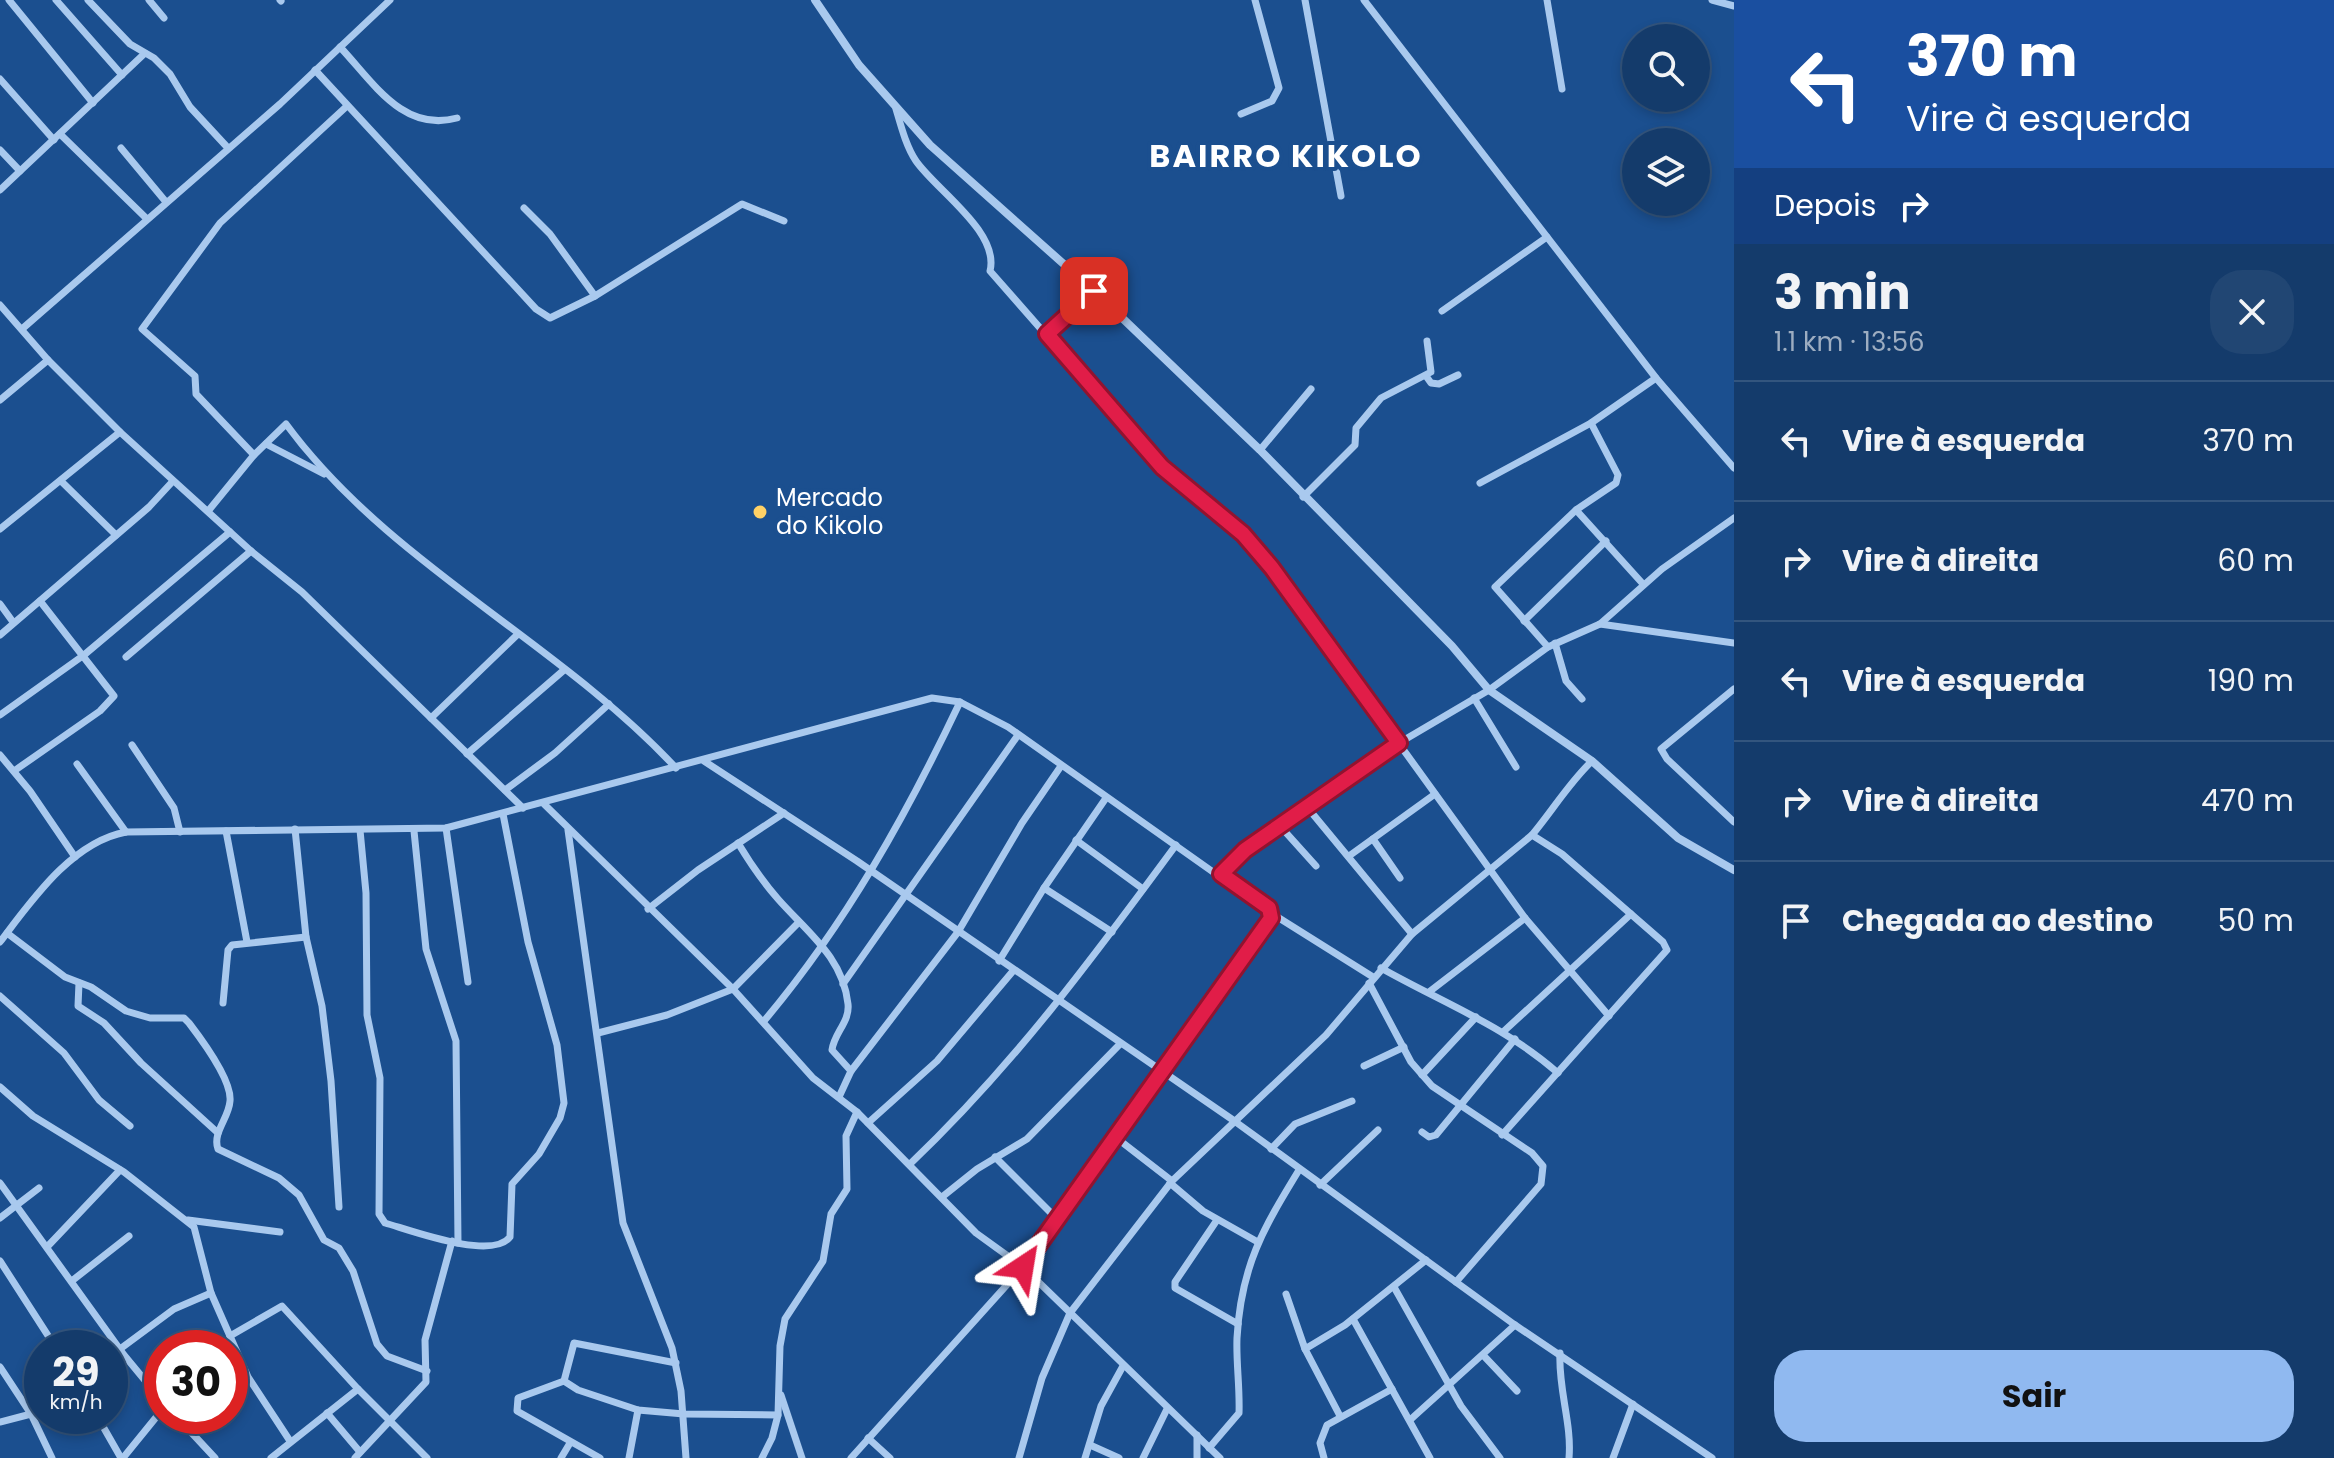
<!DOCTYPE html>
<html lang="pt">
<head>
<meta charset="utf-8">
<style>
	body { margin:0; font-family:Poppins,sans-serif; background:#214673; color:#f1f3f6; height:100vh; display:flex; flex-direction:column; font-size:30px; white-space:nowrap }
	* { box-sizing:border-box; margin:0 }
	p { font-size:26px; color:#9dadc1 }
	.icon { flex:none; width:44px; height:44px; fill:none; stroke:currentColor; stroke-width:2; stroke-linecap:round; stroke-linejoin:round }
	.map { position:relative; flex:1; overflow:hidden }
	.sheet { display:flex; flex-direction:column; background:#143b6b; width:600px }
	.sheet>* { flex:none }
	.top-card { background:#1a4fa0; color:#fff; overflow:hidden }
	.fabs { position:absolute; left:1622px; top:24px; display:grid; gap:16px }
	.fabs a { display:grid; place-items:center; width:88px; height:88px; border-radius:50%; background:#143b6b; box-shadow:0 4px 12px #0003,0 0 0 2px #33557e; font-size:40px }
	.speed { position:absolute; left:24px; top:1330px; display:flex; gap:16px; font-size:40px; font-weight:700; text-align:center }
	.speed>* { display:grid; place-content:center; width:104px; height:104px; border-radius:50%; background:#143b6b; box-shadow:0 4px 12px #0003,0 0 0 2px #33557e; line-height:1 }
	.speed small { font-size:20px; font-weight:400 }
	.speed .limit { border:12px solid #d22; background:#fff; color:#111 }
	.pin { position:absolute; display:grid; place-items:center; width:68px; height:68px; color:#fff; margin:-34px; border-radius:16px; box-shadow:0 4px 12px #0006 }
	.me { position:absolute; width:88px; margin:-44px; rotate:33deg; stroke-linejoin:round; filter:drop-shadow(0 0 6px #0008) }
	.turn { display:flex; align-items:center; gap:28px; height:168px; padding:0 40px; font-size:36px }
	.turn .icon { width:104px; height:104px; stroke-width:2.5 }
	.turn b { display:block; font-size:56px; line-height:68px }
	.then { display:flex; align-items:center; height:76px; padding:0 40px; background:#0003; gap:16px; font-size:30px }
	.round { display:grid; place-items:center; flex:none; width:84px; height:84px; border-radius:32px; background:#214673 }
	.overview { display:flex; align-items:center; justify-content:space-between; height:136px; padding:0 40px }
	h1 { font-size:48px; font-weight:700; line-height:60px }
	.primary-button { display:flex; gap:16px; margin-top:auto; padding:16px 40px }
	.primary-button a { flex:1; height:92px; border-radius:32px; background:#90b9f0; color:#111; font-size:32px; font-weight:700; line-height:92px; text-align:center }
	ul { padding:0; list-style:none }
	li { display:flex; align-items:center; gap:24px; height:120px; padding:0 40px; border-top:2px solid #33557e }
	li div { flex:1 }
	li b { display:block; font-size:30px }
	li em { font-style:normal }
	main { display:flex; flex:1; min-height:0 }
	.map>svg:first-child { display:block }
	.lines { fill:none; stroke-linecap:round; stroke-linejoin:round }
	.minor { stroke:#a9c9ee; stroke-width:7 }
	.tertiary { stroke:#a9c9ee; stroke-width:8 }
	.route-casing { stroke:#92132f; stroke-width:20 }
	.route { stroke:#e11d48; stroke-width:14 }
	.poi-dot { fill:#ffd166; stroke:#1b4f8f; stroke-width:3 }
	.labels { text-anchor:middle; stroke-width:8; stroke-linejoin:round; paint-order:stroke }
	.poi-label { font-size:24px; fill:#fff; stroke:#1b4f8f; text-anchor:start }
	.district-label { font-size:32px; font-weight:bold; letter-spacing:2px; fill:#fff; stroke:#1b4f8f }
</style>
</head>
<body>
<main>
<div class="map">
<svg width="1734" height="1458" viewBox="0 0 1734 1458">
	<rect width="100%" height="100%" fill="#1b4f8f"/>
	<g class="lines">
		<g class="minor">
			<path d="M9,0L93,103"/>
			<path d="M56,0L122,75"/>
			<path d="M88,0L130,44L154,58L170,74L190,107L228,148"/>
			<path d="M149,0L164,18"/>
			<path d="M280,0L281,1"/>
			<path d="M1305,0L1341,196"/>
			<path d="M1364,0L1656,378L1734,468"/>
			<path d="M1547,0L1562,89"/>
			<path d="M1712,0L1734,6"/>
			<path d="M340,47C373,82 403,133 457,118"/>
			<path d="M315,70L536,309L550,318L595,296L742,204L784,221"/>
			<path d="M0,79L54,140"/>
			<path d="M896,109C901,126 906,146 916,161C936,190 1000,232 990,271L1162,467L1243,534L1272,568L1525,918L1609,1016"/>
			<path d="M1241,114L1272,101L1279,88L1255,0"/>
			<path d="M60,134L147,219"/>
			<path d="M121,148L166,202"/>
			<path d="M0,150L20,171"/>
			<path d="M0,190L144,54"/>
			<path d="M524,208L550,234L595,296"/>
			<path d="M0,305L48,360L120,432L251,551L302,592L523,808"/>
			<path d="M1442,311L1547,237"/>
			<path d="M22,329L280,104L390,0"/>
			<path d="M1047,334L1094,291"/>
			<path d="M1426,376L1431,383L1439,384L1458,375"/>
			<path d="M0,400L48,360"/>
			<path d="M266,444L324,474"/>
			<path d="M1260,450L1311,389"/>
			<path d="M254,455L196,394L195,376L142,329L220,223L347,106"/>
			<path d="M62,482L116,535"/>
			<path d="M1480,483L1591,423L1656,378"/>
			<path d="M1303,497L1355,445L1356,428L1381,398L1431,372L1427,341"/>
			<path d="M209,510L254,455L286,424C389,564 559,642 676,768"/>
			<path d="M1576,510L1643,584"/>
			<path d="M0,529L120,432"/>
			<path d="M0,604L13,622"/>
			<path d="M1524,621L1606,541"/>
			<path d="M1600,624L1734,643"/>
			<path d="M0,635L149,507L173,481"/>
			<path d="M1555,643L1566,681L1582,699"/>
			<path d="M1548,647L1495,587L1576,510L1616,483L1618,475L1591,423"/>
			<path d="M126,657L251,551"/>
			<path d="M1734,689L1661,749L1667,759L1734,822"/>
			<path d="M1474,698L1516,767"/>
			<path d="M0,715L84,655L230,532"/>
			<path d="M431,718L517,635"/>
			<path d="M132,745L174,808L180,832"/>
			<path d="M467,754L564,670"/>
			<path d="M0,755L30,791L75,857"/>
			<path d="M704,761L857,861L1233,1120L1515,1325L1712,1458"/>
			<path d="M77,764L126,832"/>
			<path d="M14,771L100,711L114,696L40,601"/>
			<path d="M505,790L555,753L609,704"/>
			<path d="M544,804L733,989L813,1078L857,1112L976,1233L1023,1267L1220,1458"/>
			<path d="M1307,807L1412,934"/>
			<path d="M1280,826L1316,866"/>
			<path d="M446,828L468,982"/>
			<path d="M295,829L306,937L322,1006L331,1081L339,1207"/>
			<path d="M360,830L366,893L367,1015L380,1078L379,1214L385,1223C410,1230 492,1261 510,1237L512,1184L539,1154L560,1118L564,1103L557,1045L528,942L503,814"/>
			<path d="M568,830L623,1223L672,1348L681,1391L686,1458"/>
			<path d="M226,831L247,942"/>
			<path d="M414,831L426,949L456,1041L458,1243"/>
			<path d="M1532,835C1553,810 1568,784 1592,761"/>
			<path d="M1373,839L1400,878"/>
			<path d="M1076,840L1143,889"/>
			<path d="M738,843C750,863 763,882 778,899C807,932 843,957 848,1004C850,1022 834,1033 832,1050L851,1071"/>
			<path d="M1349,856L1435,794"/>
			<path d="M1221,874L1245,850L1399,743L1489,690L1548,647L1600,624L1662,569L1734,518"/>
			<path d="M1044,888L1112,932"/>
			<path d="M648,909L698,870L784,813"/>
			<path d="M7,933L65,977L91,987L126,1011L150,1018H184L189,1023C202,1040 232,1081 230,1101C229,1118 212,1133 218,1149L279,1178L299,1195L324,1240L339,1248L353,1271L377,1344L387,1356L427,1371"/>
			<path d="M0,942C32,900 72,842 126,832L446,828L932,698L960,702L1008,727L1271,913L1373,977"/>
			<path d="M999,961L1044,888L1106,798"/>
			<path d="M1381,968C1441,1002 1505,1026 1558,1073"/>
			<path d="M79,983L78,1006L104,1023L141,1063L218,1133"/>
			<path d="M1369,983L1411,1062L1432,1086L1532,1153L1543,1166L1541,1184L1456,1282"/>
			<path d="M843,984L1018,735"/>
			<path d="M1429,992L1525,918"/>
			<path d="M0,996L64,1053L99,1100L130,1126"/>
			<path d="M223,1003L228,950L232,945L306,937"/>
			<path d="M764,1021C845,925 906,816 960,702"/>
			<path d="M1503,1032L1631,914"/>
			<path d="M598,1033L667,1015L733,989L799,922"/>
			<path d="M1364,1066L1404,1047"/>
			<path d="M1422,1075L1476,1017"/>
			<path d="M0,1087L33,1116L124,1172L194,1227L211,1293L248,1377L290,1441"/>
			<path d="M839,1097L851,1071L958,932L1022,823L1061,766"/>
			<path d="M868,1123L937,1061L1013,971"/>
			<path d="M1422,1132L1429,1137L1436,1135L1515,1039"/>
			<path d="M1114,1136L1172,1181"/>
			<path d="M1271,1149L1295,1124L1352,1101"/>
			<path d="M995,1157L1055,1217"/>
			<path d="M910,1164C1013,1066 1092,959 1176,845"/>
			<path d="M0,1183L124,1355L162,1401"/>
			<path d="M1170,1183L1203,1211L1256,1241"/>
			<path d="M1320,1185L1378,1130"/>
			<path d="M942,1197L977,1169L1027,1139L1120,1044"/>
			<path d="M0,1218L39,1188"/>
			<path d="M188,1220L280,1232"/>
			<path d="M1217,1220L1175,1282V1288L1238,1324"/>
			<path d="M47,1247L120,1170"/>
			<path d="M0,1261L56,1348"/>
			<path d="M73,1280L129,1236"/>
			<path d="M1394,1287L1461,1406L1500,1458"/>
			<path d="M1286,1294L1305,1349L1345,1325L1426,1260"/>
			<path d="M1353,1319L1430,1458"/>
			<path d="M230,1336L282,1306L358,1389L427,1458"/>
			<path d="M120,1349L174,1309L211,1293"/>
			<path d="M1305,1349L1340,1416"/>
			<path d="M1560,1353C1558,1389 1572,1423 1569,1458"/>
			<path d="M1483,1355L1517,1391"/>
			<path d="M0,1367L31,1414L52,1458"/>
			<path d="M564,1381L578,1390L638,1410L684,1414L778,1415"/>
			<path d="M564,1381L518,1398L517,1411L600,1458"/>
			<path d="M564,1381L574,1343L676,1363"/>
			<path d="M781,1395L802,1458"/>
			<path d="M327,1413L360,1452"/>
			<path d="M97,1416L121,1458"/>
			<path d="M176,1416L215,1458"/>
			<path d="M1410,1420L1515,1325"/>
			<path d="M0,1422L31,1414"/>
			<path d="M1197,1435V1458"/>
			<path d="M868,1438L890,1458"/>
			<path d="M1090,1445L1119,1458"/>
			<path d="M1209,1448L1239,1413C1240,1388 1236,1362 1237,1338C1241,1266 1263,1229 1299,1170"/>
			<path d="M123,1458L162,1410"/>
			<path d="M271,1458L358,1389"/>
			<path d="M355,1458L426,1382L425,1340L452,1241"/>
			<path d="M561,1458L570,1443"/>
			<path d="M629,1458L638,1410"/>
			<path d="M762,1458L772,1438L778,1415L780,1346L785,1319L823,1261L831,1214L847,1189L846,1136L857,1112"/>
			<path d="M851,1458L1023,1267L1271,913"/>
			<path d="M1019,1458L1042,1378L1070,1313L1172,1181L1326,1035L1412,934L1532,835L1562,854L1663,942L1667,950L1502,1135"/>
			<path d="M1085,1458L1101,1406L1123,1366"/>
			<path d="M1143,1458L1167,1409"/>
			<path d="M1324,1458L1320,1443L1327,1425L1392,1389"/>
			<path d="M1613,1458L1633,1404"/>
		</g>
		<path class="tertiary" d="M815,0L859,65L930,145L1094,291L1260,450L1452,646L1489,690L1592,761L1678,838L1734,870"/>
	</g>
	<g class="lines">
		<defs>
			<path id="route" d="M1023,1267L1271,918L1269,908L1221,874L1245,850L1399,743L1272,568L1243,534L1162,467L1047,334L1094,291"/>
		</defs>
		<use href="#route" class="route-casing"/>
		<use href="#route" class="route"/>
	</g>
	<circle class="poi-dot" cx="760" cy="512" r="8"/>
	<g class="labels">
		<g class="poi-label">
			<text x="776" y="506">Mercado<tspan x="776" dy="28">do Kikolo</tspan></text>
		</g>
		<g class="district-label">
			<text x="1286" y="167">BAIRRO KIKOLO</text>
		</g>
	</g>
</svg>
<div class="fabs">
<a><svg class="icon" aria-label="search" viewBox="0 0 24 24"><circle cx="10" cy="10" r="6"/><path d="M15 15l6 6"/></svg></a>
<a><svg class="icon" aria-label="layers" viewBox="0 0 24 24"><path d="M12 4l9 5-9 5-9-5zM3 14l9 5 9-5"/></svg></a>
</div>
<div class="speed"><div>29<small>km/h</small></div><div class="limit">30</div></div>
<div class="pin" style="left:1094px;top:291px;background:#d93025"><svg class="icon" aria-label="arrive" viewBox="0 0 24 24"><path d="M6 21V4h12l-3 4 3 4H6"/></svg></div>
<svg class="me" style="left:1023px;top:1267px" viewBox="-20 -20 40 40"><path d="M0-17L14 15 0 8-14 15z" fill="#e11d48" stroke="#fff" stroke-width="4"/></svg>
</div>
<section class="sheet">
<div class="top-card">
<div class="turn"><svg class="icon" aria-label="left" viewBox="0 0 24 24"><path d="M17 20v-9H6M10 6l-5 5 5 5"/></svg><div><b>370 m</b>Vire à esquerda</div></div>
<div class="then">Depois<svg class="icon" aria-label="right" viewBox="0 0 24 24"><path d="M7 20v-9h11M14 6l5 5-5 5"/></svg></div>
</div>
<div class="overview"><div><h1>3 min</h1><p>1.1 km · 13:56</p></div><a class="round"><svg class="icon" aria-label="close" viewBox="0 0 24 24"><path d="M6 6l12 12M18 6L6 18"/></svg></a></div>
<ul>
<li><svg class="icon" aria-label="left" viewBox="0 0 24 24"><path d="M17 20v-9H6M10 6l-5 5 5 5"/></svg><div><b>Vire à esquerda</b></div><em>370 m</em></li>
<li><svg class="icon" aria-label="right" viewBox="0 0 24 24"><path d="M7 20v-9h11M14 6l5 5-5 5"/></svg><div><b>Vire à direita</b></div><em>60 m</em></li>
<li><svg class="icon" aria-label="left" viewBox="0 0 24 24"><path d="M17 20v-9H6M10 6l-5 5 5 5"/></svg><div><b>Vire à esquerda</b></div><em>190 m</em></li>
<li><svg class="icon" aria-label="right" viewBox="0 0 24 24"><path d="M7 20v-9h11M14 6l5 5-5 5"/></svg><div><b>Vire à direita</b></div><em>470 m</em></li>
<li><svg class="icon" aria-label="arrive" viewBox="0 0 24 24"><path d="M6 21V4h12l-3 4 3 4H6"/></svg><div><b>Chegada ao destino</b></div><em>50 m</em></li>
</ul>
<div class="primary-button"><a>Sair</a></div>
</section>
</main>
</body>
</html>
